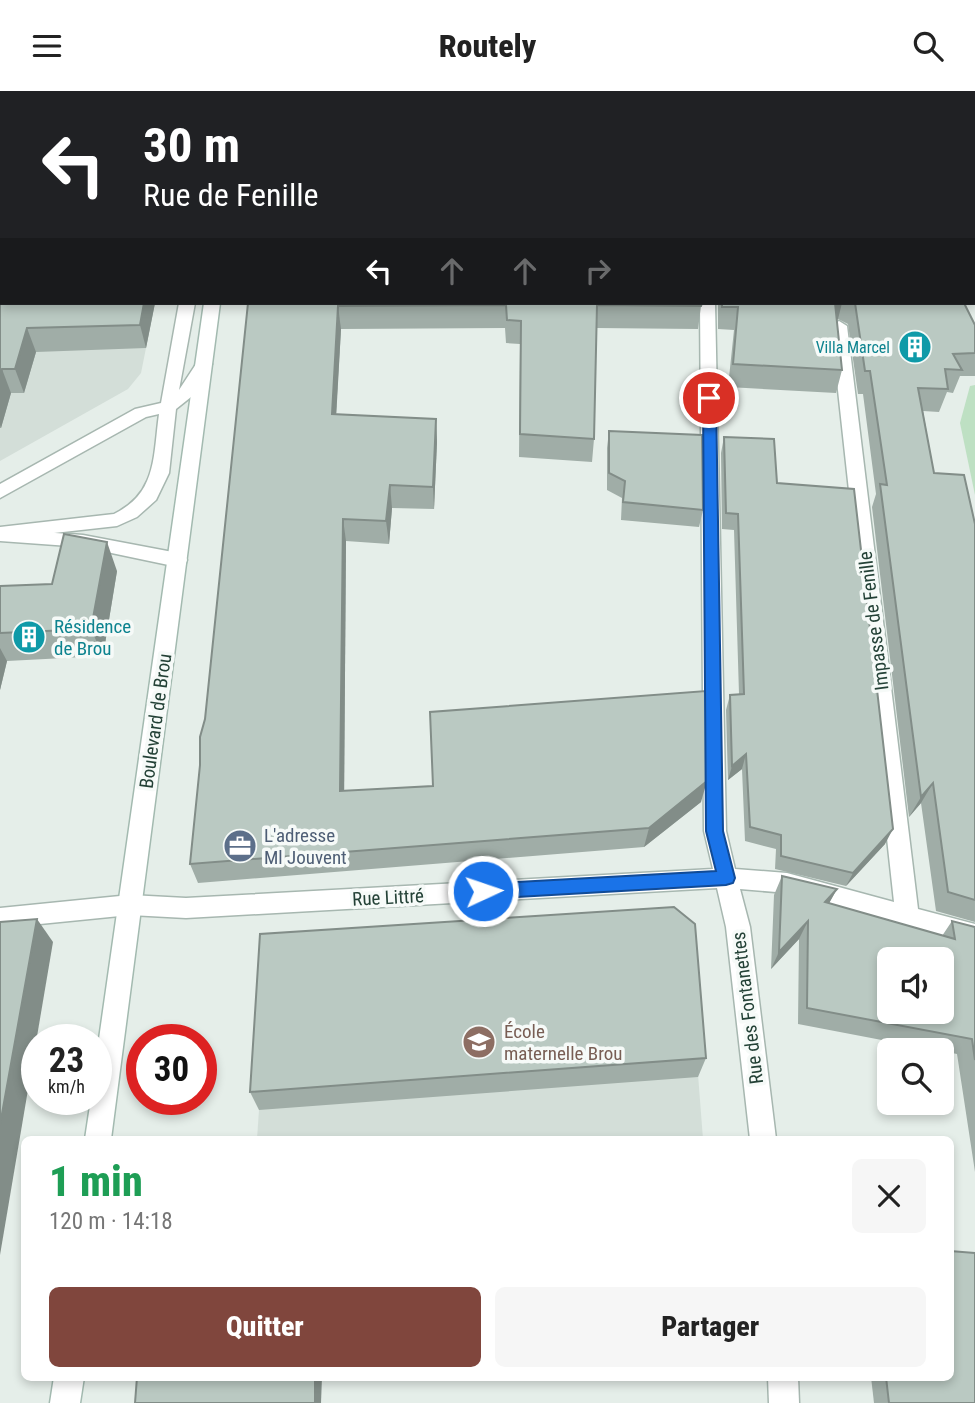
<!DOCTYPE html>
<html lang="fr">
<head>
<meta charset="utf-8">
<style>
	body { margin:0; font-family:"Roboto Condensed",sans-serif; background:#f6f6f6; color:#222; height:100vh; display:flex; flex-direction:column; font-size:26px; white-space:nowrap }
	* { box-sizing:border-box; margin:0 }
	p { font-size:23px; color:#767676 }
	.icon { flex:none; width:38px; height:38px; fill:none; stroke:currentColor; stroke-width:2; stroke-linecap:round; stroke-linejoin:round }
	.map { position:relative; flex:1; overflow:hidden }
	.drawer { position:absolute; left:21px; top:1045px; width:933px; height:245px; display:flex; flex-direction:column; background:#fff; border-radius:10px; box-shadow:0 4px 10px #0003 }
	.drawer>* { flex:none }
	.hud { position:absolute; left:0px; top:0px; width:976px; height:214px; box-shadow:0 4px 10px #0003; background:#202124; color:#fff; overflow:hidden }
	.fabs { position:absolute; left:877px; top:856px; display:grid; gap:14px }
	.fabs a { display:grid; place-items:center; width:77px; height:77px; border-radius:10px; background:#fff; box-shadow:0 4px 10px #0003; font-size:35px }
	.speed { position:absolute; left:21px; top:933px; display:flex; gap:14px; font-size:35px; font-weight:700; text-align:center }
	.speed>* { display:grid; place-content:center; width:91px; height:91px; border-radius:50%; background:#fff; box-shadow:0 4px 10px #0003; line-height:1 }
	.speed small { font-size:18px; font-weight:400 }
	.speed .limit { border:10px solid #d22; background:#fff; color:#111 }
	.pin { position:absolute; display:grid; place-items:center; width:60px; height:60px; color:#fff; margin:-30px; border:4px solid #fff; border-radius:50%; box-shadow:0 2px 7px #0007 }
	.me { position:absolute; width:77px; margin:-38px; rotate:87deg; stroke-linejoin:round; filter:drop-shadow(0 0 5px #0008) }
	.turn { display:flex; align-items:center; gap:24px; height:147px; padding:0 28px; font-size:32px }
	.turn .icon { width:91px; height:91px; stroke-width:2.5 }
	.turn b { display:block; font-size:49px; line-height:60px }
	.lanes { display:flex; align-items:center; height:66px; padding:0 28px; background:#0003; justify-content:center; gap:35px; direction:ltr }
	.lanes .off { opacity:.35 }
	.round { display:grid; place-items:center; flex:none; width:74px; height:74px; border-radius:10px; background:#f6f6f6 }
	.head { display:flex; align-items:center; justify-content:space-between; height:119px; padding:0 28px }
	h1 { font-size:42px; font-weight:800; line-height:52px; color:#1e9e55 }
	.cta { display:flex; gap:14px; margin-top:auto; padding:14px 28px }
	.cta a { flex:1; height:80px; border-radius:10px; background:#80463d; color:#fff; font-size:28px; font-weight:800; line-height:80px; text-align:center }
	.cta a+a { background:#f6f6f6; color:#222 }
	header { display:flex; justify-content:space-between; align-items:center; height:91px; padding:0 28px; background:#fff; font-size:32px; font-weight:800 }
	.map>svg:first-child { display:block }
	.built { fill:#d3ded8 }
	.green { fill:#bee0c3 }
	.lines { fill:none; stroke-linecap:round; stroke-linejoin:round }
	.service-casing { stroke:#a7b7b0; stroke-width:3 }
	.pedestrian-casing { stroke:#a7b7b0; stroke-width:3 }
	.minor-casing { stroke:#a7b7b0; stroke-width:3 }
	.secondary-casing { stroke:#a3bab0; stroke-width:3 }
	.primary-casing { stroke:#c1cac7; stroke-width:3 }
	.service { fill:#fff; fill-rule:evenodd }
	.pedestrian { fill:#fff; fill-rule:evenodd }
	.minor { fill:#fff; fill-rule:evenodd }
	.secondary { fill:#fff; fill-rule:evenodd }
	.primary { fill:#69a58f; fill-rule:evenodd }
	.wall { fill:#a0ada7 }
	.shaded-wall { fill:#828d88 }
	.building { fill:#bac9c2; stroke:#828d88; stroke-width:2; fill-rule:evenodd }
	.route { fill:#1a73e8; stroke:#114b97; stroke-width:2 }
	.labels { text-anchor:middle; stroke-width:7; stroke-linejoin:round; paint-order:stroke }
	.far-culture-label { font-size:16px; fill:#0d838f; stroke:#f6faf8; text-anchor:end }
	.street-label { font-size:19px; fill:#234136; stroke:#f6faf8 }
	.culture-label { font-size:19px; fill:#0d838f; stroke:#f6faf8; text-anchor:start }
	.service-label { font-size:19px; fill:#4e5e75; stroke:#f6faf8; text-anchor:start }
	.education-label { font-size:19px; fill:#785e54; stroke:#f6faf8; text-anchor:start }
</style>
</head>
<body>
<header><svg class="icon" aria-label="menu" viewBox="0 0 24 24"><path d="M4 6h16M4 12h16M4 18h16"/></svg>Routely<svg class="icon" aria-label="search" viewBox="0 0 24 24"><circle cx="10" cy="10" r="6"/><path d="M15 15l6 6"/></svg></header>
<div class="map">
<svg width="975" height="1312" viewBox="0 0 975 1312">
	<rect width="100%" height="100%" fill="#e5eee9"/>
	<g class="built">
		<path d="M0,117L2,212H155L141,282L128,298L0,370Z"/>
		<path d="M688,854L703,1048H257L259,1019Z"/>
	</g>
	<path class="green" d="M975,294V404L960,332L970,295Z"/>
	<g class="lines">
		<defs>
			<path id="service" d="M179,212H195L179,299L198,270H210L212,273L191,306L176,318L169,382L156,409L137,426L117,435L0,448V436L114,423C157,402 153,366 159,323L146,326L0,407V393L135,318L161,312Z"/>
			<path id="pedestrian" d="M130,804L138,807L142,814L138,821L130,824L0,837V817Z"/>
			<g id="minor">
				<path d="M700,212H715L726,740L735,778L787,782L894,811L831,235L839,230L847,235L918,818L975,833V855L787,802L740,798L750,836L776,1048H750L726,836L717,797L186,827L130,824L122,821L118,814L122,807L130,804L186,807L713,778L704,740Z"/>
				<path d="M0,438L83,444L178,462L185,464L187,469L185,474L178,476L83,456L0,450Z"/>
				<path d="M768,1286H798L799,1312H769Z"/>
			</g>
			<g id="secondary">
				<rect x="194" y="0" width="12" height="2"/>
				<path d="M222,0H234L221,2Z"/>
				<path d="M204,212H220L111,1048H85L91,1008H96V969Z"/>
				<path d="M54,1286H84L80,1312H50Z"/>
			</g>
			<rect id="primary" x="0" y="90" width="2" height="8"/>
		</defs>
		<use href="#service" class="service-casing"/>
		<use href="#pedestrian" class="pedestrian-casing"/>
		<use href="#minor" class="minor-casing"/>
		<use href="#secondary" class="secondary-casing"/>
		<use href="#primary" class="primary-casing"/>
		<use href="#service" class="service"/>
		<use href="#pedestrian" class="pedestrian"/>
		<use href="#minor" class="minor"/>
		<use href="#secondary" class="secondary"/>
		<use href="#primary" class="primary"/>
	</g>
	<g class="wall">
		<rect x="274" y="0" width="114" height="2"/>
		<path d="M0,94L2,212H155L146,257L36,261L24,302H11L1,337H0Z"/>
		<path d="M248,212L701,215L698,238L596,237L594,348L592,371L519,366L520,253L506,252L505,237L341,238L336,323L436,328L437,351L434,418L392,417L389,453L346,450L344,700L701,711L644,756L198,792L190,773Z"/>
		<path d="M718,212H964L975,234V285H960L953,302L947,301L939,321L923,320L934,382L975,433V831L936,820L921,712L909,726L872,416L876,403L863,303H858L848,233L838,228L837,229L842,279L836,302L728,296L734,239L718,238Z"/>
		<path d="M609,340L703,419L699,436L621,429L622,407L607,399V357Z"/>
		<path d="M724,346L777,392L885,753L846,795L775,778L776,758L745,750L742,678L728,689L726,619L730,604L739,603L734,439L722,438L721,362Z"/>
		<path d="M117,480L103,565L7,570L0,599V495L52,493Z"/>
		<path d="M782,785L837,798L829,812L942,845L952,830L975,836V1081L957,963L942,960V959H934L798,933L799,848L771,878L774,804Z"/>
		<path d="M706,967L698,986L259,1019L250,1001Z"/>
		<path d="M871,1286H950L975,1312H874Z"/>
	</g>
	<g class="shaded-wall">
		<path d="M144,212H155L146,257L140,234Z"/>
		<path d="M835,212H842L838,228L828,235Z"/>
		<path d="M338,215L341,238L335,346L332,323Z"/>
		<path d="M27,237L36,261L24,302L15,278Z"/>
		<path d="M2,278L11,302L1,337L0,334V284Z"/>
		<path d="M436,328L437,351L434,418L433,396Z"/>
		<path d="M390,394L392,417L389,453L386,430Z"/>
		<path d="M343,428L346,450L344,720L340,700Z"/>
		<path d="M107,451L117,480L103,565L91,538Z"/>
		<path d="M0,557L7,570L0,599Z"/>
		<path d="M746,663L742,678L728,689L732,675Z"/>
		<path d="M707,690L701,711L644,756L649,737Z"/>
		<path d="M933,692L921,712L909,726L921,706Z"/>
		<path d="M893,738L885,753L846,795L853,782Z"/>
		<path d="M837,798L827,816L825,811Z"/>
		<path d="M37,828L53,851L0,1164V1034Z"/>
		<path d="M808,830L799,848L771,878L779,861Z"/>
		<path d="M315,1286H322L321,1312H315Z"/>
	</g>
	<g class="building">
		<rect x="296" y="0" width="90" height="2"/>
		<path d="M529,0H975V168V2H529Z"/>
		<path d="M0,94H2V212H144L140,234L27,237L15,278H2L0,284Z"/>
		<path d="M248,212H702L701,215L597,214L594,348L520,343L521,230L507,229L506,214L338,215L332,323L436,328L433,396L390,394L386,430L343,428L340,700L433,695L430,621L706,600L707,690L649,737L190,773L200,674V646L205,628Z"/>
		<path d="M722,212H836H835L842,279L733,273L738,216H722Z"/>
		<path d="M855,212H964L975,234V262L953,263L962,279L945,278L948,298L918,297L934,382L964,384L975,433V809L948,801L933,692L921,706L880,393L887,394L870,280H865Z"/>
		<path d="M609,340L702,344L703,419L623,411L625,390L609,382Z"/>
		<path d="M724,346L774,348L777,392L854,398L893,738L853,782L781,765V744L750,736L746,663L732,675L730,604L744,603L738,423L726,422Z"/>
		<path d="M64,443L107,451L91,538L0,542V495L52,493Z"/>
		<path d="M782,785L837,798L825,811L955,848L952,830L975,836V969L972,948L807,917L808,830L779,861ZM889,868H942V920H889Z"/>
		<path d="M674,816L695,833L706,967L250,1001L260,843Z"/>
		<path d="M37,828L0,1034V831Z"/>
		<path d="M950,1160L975,1162V1312H889L886,1286H950Z"/>
		<path d="M137,1286H315V1312H135Z"/>
	</g>
	<path class="route" d="M709,304L716,307L723,740L735,787L733,792L726,794L483,808L477,806L475,800L477,795L483,793L716,780L706,740L703,307Z"/>
	<defs>
		<symbol id="building-disc" viewBox="-11 -11 22 22"><circle r="9.5" fill="#0f9aa8" stroke="#f6faf8"/><path d="M-4-6H4V6H1V3H-1V6H-4ZM-2.5-4.3h1.7v1.8h-1.7ZM.8-4.3h1.7v1.8H.8ZM-2.5-1h1.7V.8h-1.7ZM.8-1h1.7V.8H.8Z" fill="#fff"/></symbol>
		<symbol id="office-disc" viewBox="-11 -11 22 22"><circle r="9.5" fill="#5c6f8a" stroke="#f6faf8"/><path d="M-6-3h4V-5.5h4V-3h4V5H-6ZM-1-4.5V-3h2v-1.5ZM-6 0V1H6V0Z" fill="#fff"/></symbol>
		<symbol id="school-disc" viewBox="-11 -11 22 22"><circle r="9.5" fill="#8d6e63" stroke="#f6faf8"/><path d="M0-5L7-2L0 1L-7-2ZM-4 1L0 2.5L4 1V4Q0 6-4 4Z" fill="#fff"/></symbol>
	</defs>
	<g fill-rule="evenodd">
		<use href="#building-disc" x="896" y="237" width="38" height="38"/>
		<use href="#building-disc" x="10" y="527" width="38" height="38"/>
		<use href="#office-disc" x="221" y="736" width="38" height="38"/>
		<use href="#school-disc" x="460" y="932" width="38" height="38"/>
	</g>
	<g class="labels">
		<g class="far-culture-label">
			<text x="890" y="262">Villa Marcel</text>
		</g>
		<g class="street-label">
			<text transform="translate(873 530) rotate(-97)" y="7">Impasse de Fenille</text>
			<text transform="translate(155 630) rotate(-82)" y="7">Boulevard de Brou</text>
			<text transform="translate(388 806) rotate(-3)" y="7">Rue Littré</text>
			<text transform="translate(747 917) rotate(-97)" y="7">Rue des Fontanettes</text>
		</g>
		<g class="culture-label">
			<text x="54" y="542">Résidence<tspan x="54" dy="22">de Brou</tspan></text>
		</g>
		<g class="service-label">
			<text x="264" y="751">L'adresse<tspan x="264" dy="22">Ml Jouvent</tspan></text>
		</g>
		<g class="education-label">
			<text x="504" y="947">École<tspan x="504" dy="22">maternelle Brou</tspan></text>
		</g>
	</g>
</svg>
<div class="fabs">
<a><svg class="icon" aria-label="sound" viewBox="0 0 24 24"><path d="M4 9h4l5-4v14l-5-4H4zM17 9q2 3 0 6"/></svg></a>
<a><svg class="icon" aria-label="search" viewBox="0 0 24 24"><circle cx="10" cy="10" r="6"/><path d="M15 15l6 6"/></svg></a>
</div>
<div class="speed"><div>23<small>km/h</small></div><div class="limit">30</div></div>
<div class="pin" style="left:709px;top:307px;background:#d93025"><svg class="icon" aria-label="arrive" viewBox="0 0 24 24"><path d="M6 21V4h12l-3 4 3 4H6"/></svg></div>
<svg class="me" style="left:483px;top:800px" viewBox="-20 -20 40 40"><circle r="17" fill="#1a73e8" stroke="#fff" stroke-width="3"/><path d="M0-11L8 9 0 5-8 9z" fill="#fff"/></svg>
<div class="hud">
<div class="turn"><svg class="icon" aria-label="left" viewBox="0 0 24 24"><path d="M17 20v-9H6M10 6l-5 5 5 5"/></svg><div><b>30 m</b>Rue de Fenille</div></div>
<div class="lanes"><svg class="icon" aria-label="left" viewBox="0 0 24 24"><path d="M17 20v-9H6M10 6l-5 5 5 5"/></svg><svg class="icon off" aria-label="ahead" viewBox="0 0 24 24"><path d="M12 20V5M6 11l6-6 6 6"/></svg><svg class="icon off" aria-label="ahead" viewBox="0 0 24 24"><path d="M12 20V5M6 11l6-6 6 6"/></svg><svg class="icon off" aria-label="right" viewBox="0 0 24 24"><path d="M7 20v-9h11M14 6l5 5-5 5"/></svg></div>
</div>
<section class="drawer">
<div class="head"><div><h1>1 min</h1><p>120 m · 14:18</p></div><a class="round"><svg class="icon" aria-label="close" viewBox="0 0 24 24"><path d="M6 6l12 12M18 6L6 18"/></svg></a></div>
<div class="cta"><a>Quitter</a><a>Partager</a></div>
</section>
</div>
</body>
</html>
